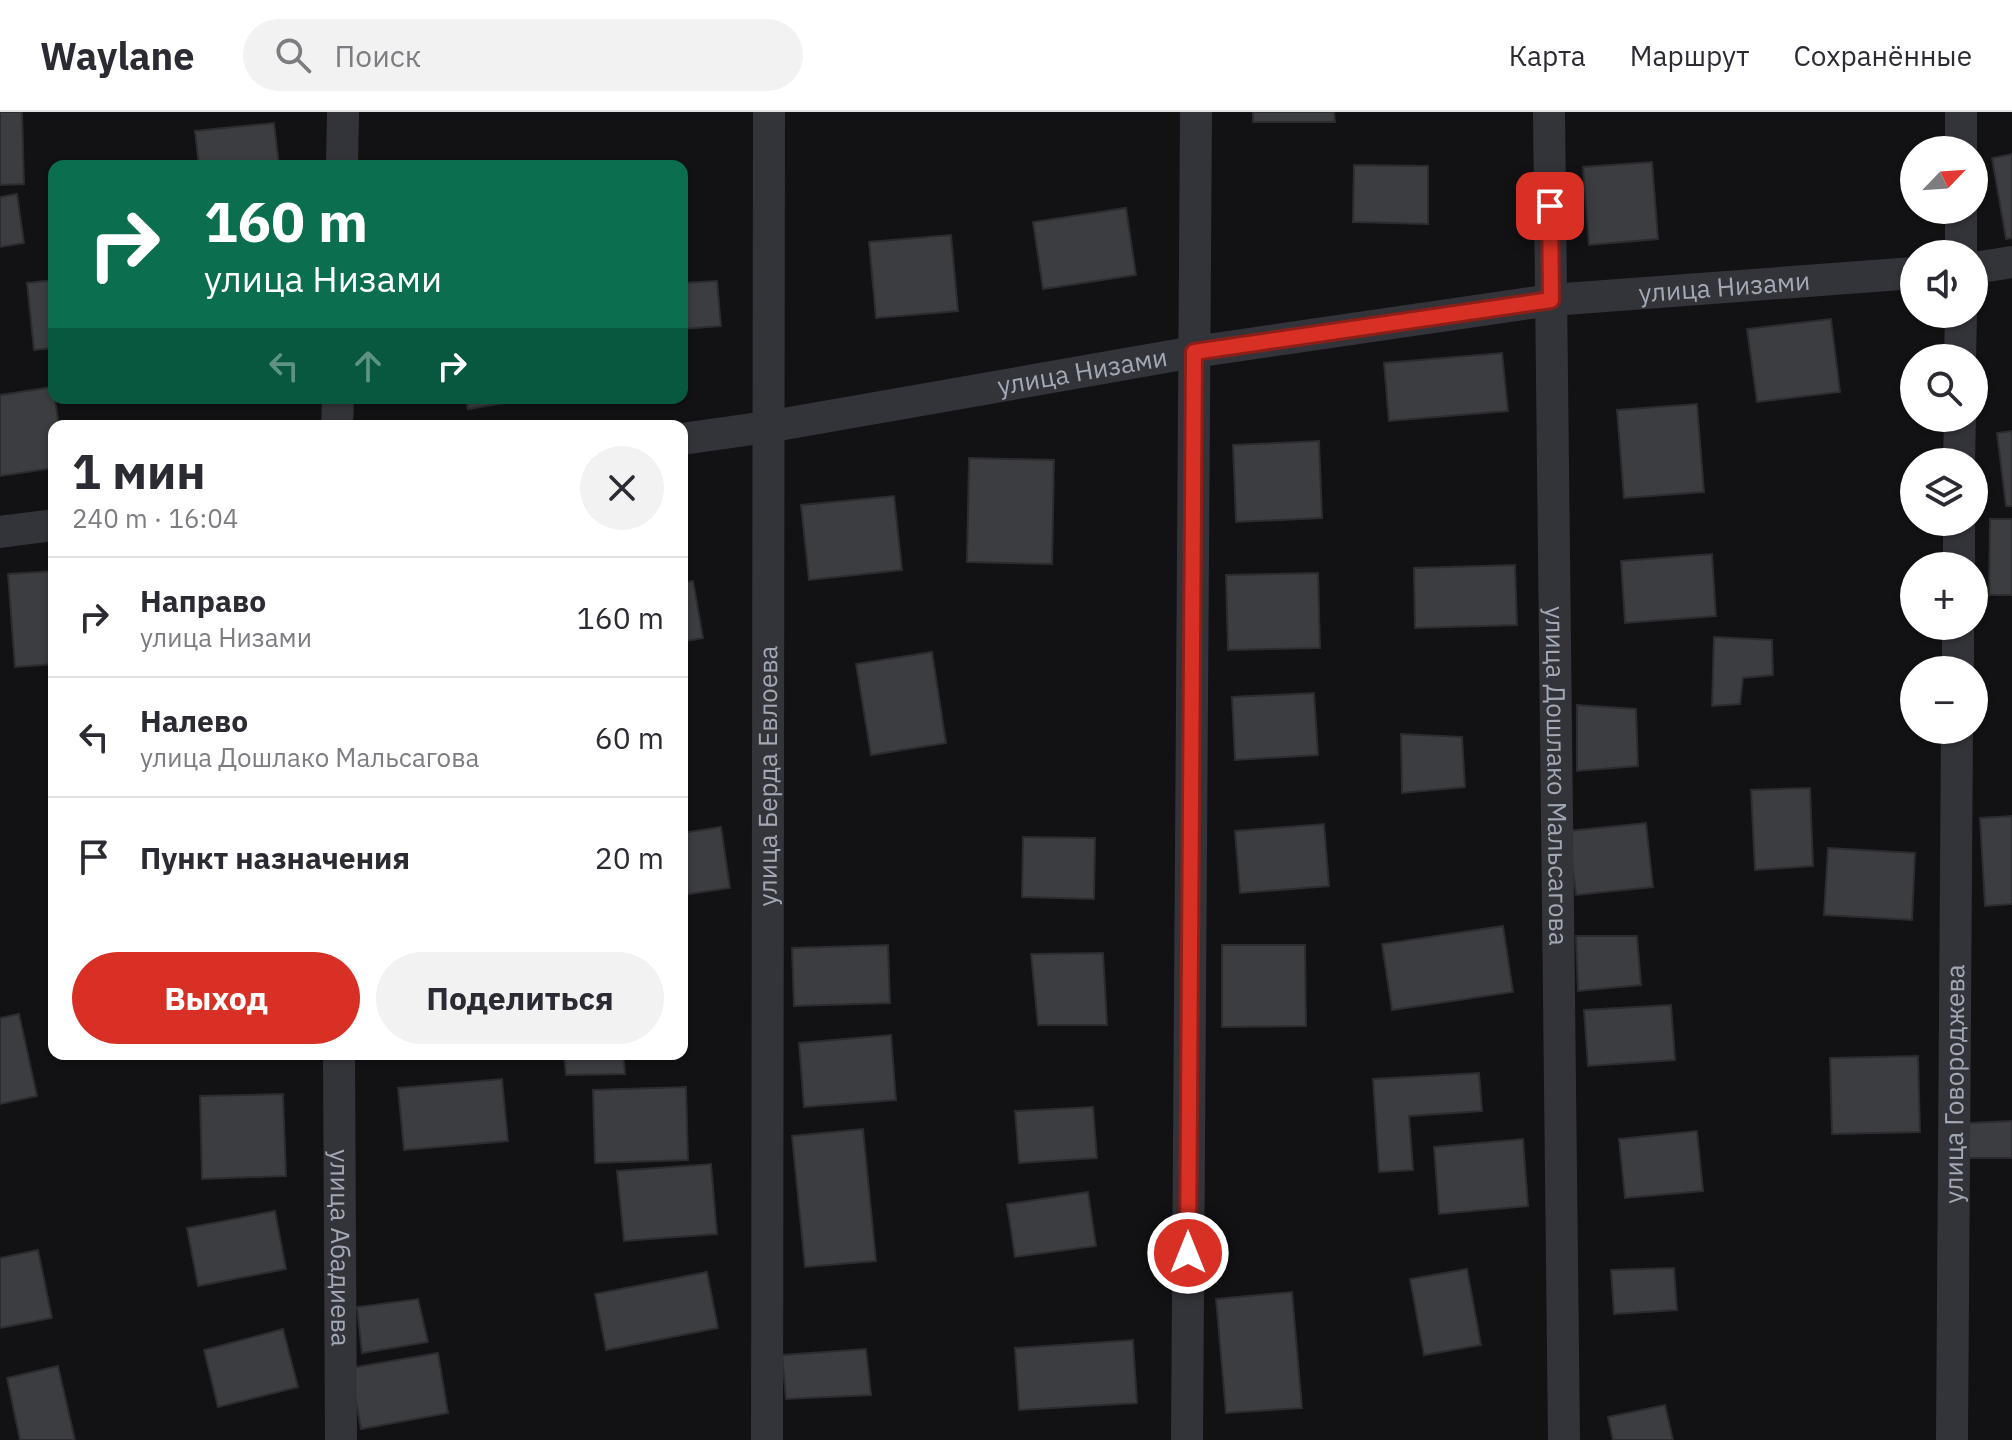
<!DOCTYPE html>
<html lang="ru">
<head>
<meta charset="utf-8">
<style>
	body { margin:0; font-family:"IBM Plex Sans",sans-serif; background:#f2f2f3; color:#2b2b33; height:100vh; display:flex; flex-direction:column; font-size:30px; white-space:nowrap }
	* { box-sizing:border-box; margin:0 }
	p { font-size:26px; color:#7c7c81 }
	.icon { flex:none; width:44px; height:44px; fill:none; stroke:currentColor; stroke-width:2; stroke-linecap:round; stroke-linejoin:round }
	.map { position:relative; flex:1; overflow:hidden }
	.drawer { position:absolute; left:48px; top:308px; width:640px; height:640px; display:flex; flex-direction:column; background:#fff; border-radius:16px; box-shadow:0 2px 6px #0004 }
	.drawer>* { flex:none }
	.banner { position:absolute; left:48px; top:48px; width:640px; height:244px; border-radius:16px; box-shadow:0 2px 6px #0004; background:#0b6e4f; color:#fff; overflow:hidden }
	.needle { width:52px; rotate:65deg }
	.tools { position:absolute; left:1900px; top:24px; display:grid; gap:16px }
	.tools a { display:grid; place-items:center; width:88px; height:88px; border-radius:50%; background:#fff; box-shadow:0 2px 6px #0004; font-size:40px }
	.pin { position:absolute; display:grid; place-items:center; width:68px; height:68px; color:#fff; margin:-34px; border-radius:16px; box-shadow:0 4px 12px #0006 }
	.me { position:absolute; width:88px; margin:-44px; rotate:0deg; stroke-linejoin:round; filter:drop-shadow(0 0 6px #0008) }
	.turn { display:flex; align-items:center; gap:28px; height:168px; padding:0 24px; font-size:36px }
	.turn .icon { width:104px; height:104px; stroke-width:2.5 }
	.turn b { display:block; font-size:56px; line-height:68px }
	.lanes { display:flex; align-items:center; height:76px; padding:0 24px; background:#0003; justify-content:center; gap:40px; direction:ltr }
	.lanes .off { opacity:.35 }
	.round { display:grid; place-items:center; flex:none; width:84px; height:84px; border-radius:42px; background:#f2f2f3 }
	.head { display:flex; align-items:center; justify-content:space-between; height:136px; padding:0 24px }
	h1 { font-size:48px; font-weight:700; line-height:60px }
	.cta { display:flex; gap:16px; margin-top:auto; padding:16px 24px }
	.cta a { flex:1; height:92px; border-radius:48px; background:#d93025; color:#fff; font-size:32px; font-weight:700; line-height:92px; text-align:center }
	.cta a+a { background:#f2f2f3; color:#2b2b33 }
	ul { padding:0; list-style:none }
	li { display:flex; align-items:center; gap:24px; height:120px; padding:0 24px; border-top:2px solid #e1e1e2 }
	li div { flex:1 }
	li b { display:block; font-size:30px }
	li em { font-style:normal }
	header { display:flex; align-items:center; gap:48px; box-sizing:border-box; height:112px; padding:0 40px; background:#fff; border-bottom:2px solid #e1e1e2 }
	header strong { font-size:38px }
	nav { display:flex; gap:44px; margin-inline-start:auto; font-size:28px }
	.search { width:560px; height:72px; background:#f2f2f3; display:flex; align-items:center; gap:20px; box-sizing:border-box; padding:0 28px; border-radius:44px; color:#7c7c81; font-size:30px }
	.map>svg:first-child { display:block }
	.building { fill:#3c3d41; stroke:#2c2c30; stroke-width:2 }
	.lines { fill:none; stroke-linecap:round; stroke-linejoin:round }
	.minor { stroke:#333439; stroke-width:32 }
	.route-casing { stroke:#8d1f18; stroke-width:20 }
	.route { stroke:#d93025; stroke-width:14 }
	.labels { text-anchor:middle; stroke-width:6; stroke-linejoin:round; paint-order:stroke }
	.street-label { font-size:26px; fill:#a3a8b5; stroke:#0d0d0f }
</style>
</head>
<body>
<header>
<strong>Waylane</strong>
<div class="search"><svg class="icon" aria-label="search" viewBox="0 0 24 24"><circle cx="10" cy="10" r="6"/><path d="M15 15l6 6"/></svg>Поиск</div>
<nav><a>Карта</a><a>Маршрут</a><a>Сохранённые</a></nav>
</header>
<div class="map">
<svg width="2012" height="1328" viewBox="0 0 2012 1328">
	<rect width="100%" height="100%" fill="#121214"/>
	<g class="building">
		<path d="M0,0H22L24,72L0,73Z"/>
		<path d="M1253,0H1334L1335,10H1253Z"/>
		<path d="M274,11L279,54H199L195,19Z"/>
		<path d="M2012,42V126L2006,127L1992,46Z"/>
		<path d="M1652,50L1658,127L1589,133L1583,55Z"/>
		<path d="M1354,53L1428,54V112L1353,110Z"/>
		<path d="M17,82L24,131L0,135V85Z"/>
		<path d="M1126,96L1136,163L1043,177L1033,110Z"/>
		<path d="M951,123L958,199L876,206L869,130Z"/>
		<path d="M54,168V236L34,238L27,171Z"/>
		<path d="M717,169L721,214L682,217V171Z"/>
		<path d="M1831,207L1840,280L1757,290L1747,217Z"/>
		<path d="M1502,241L1508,299L1389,309L1384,251Z"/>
		<path d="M53,275L59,314H54V356L0,364V283Z"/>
		<path d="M466,286H534L468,297Z"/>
		<path d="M1697,292L1704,380L1624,386L1617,298Z"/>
		<path d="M2012,319V394H2006L1997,321Z"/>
		<path d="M1319,329L1322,406L1236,410L1233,333Z"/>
		<path d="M969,346L1054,348L1052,452L967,450Z"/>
		<path d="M894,384L902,458L809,468L801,393Z"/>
		<path d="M1990,407H2012V483H1989Z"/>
		<path d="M1712,442L1716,504L1625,511L1621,449Z"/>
		<path d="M1515,453L1517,513L1415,516L1414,456Z"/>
		<path d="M54,459V552L15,555L8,462Z"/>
		<path d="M1318,461L1320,536L1228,538L1226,463Z"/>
		<path d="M693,469L703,526L682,530V471Z"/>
		<path d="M1714,525L1772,528L1773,563L1743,566L1740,592L1712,594Z"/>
		<path d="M932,540L946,631L871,643L856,552Z"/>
		<path d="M1314,581L1318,643L1235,648L1232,585Z"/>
		<path d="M1577,593L1636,597L1638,654L1577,659Z"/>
		<path d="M1401,622L1462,625L1465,675L1402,681Z"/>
		<path d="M1810,676L1813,754L1755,758L1751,678Z"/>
		<path d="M2012,704V792L1985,794L1980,706Z"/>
		<path d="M1646,711L1653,775L1576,783L1568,719Z"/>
		<path d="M1324,712L1329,774L1240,781L1235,719Z"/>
		<path d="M721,715L730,776L682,783V721Z"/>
		<path d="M1023,725L1095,726L1094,787L1022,785Z"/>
		<path d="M1828,736L1915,741L1912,808L1824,803Z"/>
		<path d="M1503,814L1513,880L1392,898L1382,832Z"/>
		<path d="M1576,824H1637L1641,873L1578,879Z"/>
		<path d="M888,833L890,891L794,894L792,836Z"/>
		<path d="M1222,833H1305L1306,914L1222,915Z"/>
		<path d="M1103,841L1107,913H1038L1031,842Z"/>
		<path d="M1671,893L1675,948L1588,954L1584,898Z"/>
		<path d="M19,902L37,984L0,992V906Z"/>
		<path d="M891,923L896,988L804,995L799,931Z"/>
		<path d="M564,942H623L625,962L566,963Z"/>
		<path d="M1918,944L1920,1020L1832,1022L1830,946Z"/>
		<path d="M1479,961L1482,999L1409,1004L1413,1058L1379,1060L1373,967Z"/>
		<path d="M502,967L508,1029L404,1038L398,976Z"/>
		<path d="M686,975L688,1048L595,1051L593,978Z"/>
		<path d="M283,982L286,1064L202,1067L200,984Z"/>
		<path d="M1093,995L1097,1046L1019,1051L1015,999Z"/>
		<path d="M2012,1009V1046H1967L1969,1011Z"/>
		<path d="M863,1017L876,1149L805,1155L792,1024Z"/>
		<path d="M1697,1019L1703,1079L1625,1086L1619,1027Z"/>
		<path d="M1523,1027L1528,1094L1439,1102L1434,1035Z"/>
		<path d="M711,1052L717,1122L624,1129L617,1059Z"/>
		<path d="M1088,1080L1096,1134L1015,1145L1007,1092Z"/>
		<path d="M275,1099L286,1157L198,1174L187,1116Z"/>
		<path d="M38,1138L52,1206L0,1216V1146Z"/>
		<path d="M1674,1156L1677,1198L1614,1202L1611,1158Z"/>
		<path d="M1467,1157L1481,1233L1424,1243L1410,1167Z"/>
		<path d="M707,1160L718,1216L606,1238L595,1182Z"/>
		<path d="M1292,1180L1302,1296L1226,1301L1216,1187Z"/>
		<path d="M418,1187L428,1230L362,1241L357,1195Z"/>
		<path d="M283,1217L298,1275L218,1295L204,1238Z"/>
		<path d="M1133,1228L1137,1291L1019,1298L1015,1236Z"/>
		<path d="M866,1237L871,1283L786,1287L782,1243Z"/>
		<path d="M438,1241L448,1301L361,1317L350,1256Z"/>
		<path d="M58,1254L75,1328H20L7,1266Z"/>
		<path d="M1665,1293L1673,1328H1613L1608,1305Z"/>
	</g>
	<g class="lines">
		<g class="minor">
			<path id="s1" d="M1549,0L1564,1328"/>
			<path d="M1961,38V0"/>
			<path d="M342,54L343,0"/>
			<path d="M1961,142V98"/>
			<path d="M1974,156L2012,150"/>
			<path d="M1960,246L1961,202"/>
			<path d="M337,314L338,286"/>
			<path id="s2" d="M682,327L767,315L1194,240L1551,188L1914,161"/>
			<path d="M1959,350L1960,306"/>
			<path d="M0,420L54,413"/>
			<path d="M1959,454V410"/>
			<path d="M1958,558V514"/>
			<path id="s3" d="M339,942L341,1328"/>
			<path id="s4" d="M767,1328L769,0"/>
			<path d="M1187,1328L1196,0"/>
			<path id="s5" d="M1952,1328L1957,618"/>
		</g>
	</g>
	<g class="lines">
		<defs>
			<path id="route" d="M1188,1141L1194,240L1551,188L1550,94"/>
		</defs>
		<use href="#route" class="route-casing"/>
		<use href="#route" class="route"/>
	</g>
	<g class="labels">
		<g class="street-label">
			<text dy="9" stroke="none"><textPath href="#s2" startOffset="1054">улица Низами</textPath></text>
			<text dy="9" stroke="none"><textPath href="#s2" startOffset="406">улица Низами</textPath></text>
			<text dy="9" stroke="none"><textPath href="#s4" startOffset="664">улица Берда Евлоева</textPath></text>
			<text dy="9" stroke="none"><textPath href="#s1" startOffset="664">улица Дошлако Мальсагова</textPath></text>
			<text dy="9" stroke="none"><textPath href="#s5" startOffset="356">улица Говороджева</textPath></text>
			<text dy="9" stroke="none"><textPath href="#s3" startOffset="194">улица Абадиева</textPath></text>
		</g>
	</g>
</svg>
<div class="tools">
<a><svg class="needle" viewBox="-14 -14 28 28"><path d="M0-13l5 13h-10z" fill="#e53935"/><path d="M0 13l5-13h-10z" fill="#7c7c81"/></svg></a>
<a><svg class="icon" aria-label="sound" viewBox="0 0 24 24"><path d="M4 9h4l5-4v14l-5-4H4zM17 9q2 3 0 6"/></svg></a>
<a><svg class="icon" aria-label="search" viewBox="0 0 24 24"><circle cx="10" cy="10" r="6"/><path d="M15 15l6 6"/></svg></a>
<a><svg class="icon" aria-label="layers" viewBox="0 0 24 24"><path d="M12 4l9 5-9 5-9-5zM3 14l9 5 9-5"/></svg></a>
<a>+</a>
<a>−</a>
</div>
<div class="pin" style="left:1550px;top:94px;background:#d93025"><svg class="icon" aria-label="arrive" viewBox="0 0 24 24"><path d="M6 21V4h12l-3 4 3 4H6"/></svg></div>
<svg class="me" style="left:1188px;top:1141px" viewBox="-20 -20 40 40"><circle r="17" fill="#d93025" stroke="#fff" stroke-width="3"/><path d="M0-11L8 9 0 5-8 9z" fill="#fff"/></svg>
<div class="banner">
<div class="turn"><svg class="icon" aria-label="right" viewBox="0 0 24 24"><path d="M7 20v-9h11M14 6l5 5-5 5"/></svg><div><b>160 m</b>улица Низами</div></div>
<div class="lanes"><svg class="icon off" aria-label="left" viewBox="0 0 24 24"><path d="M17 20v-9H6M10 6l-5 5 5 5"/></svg><svg class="icon off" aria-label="ahead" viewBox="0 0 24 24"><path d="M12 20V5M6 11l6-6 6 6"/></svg><svg class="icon" aria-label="right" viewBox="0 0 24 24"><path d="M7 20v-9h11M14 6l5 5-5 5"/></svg></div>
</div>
<section class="drawer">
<div class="head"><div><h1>1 мин</h1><p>240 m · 16:04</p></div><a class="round"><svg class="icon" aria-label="close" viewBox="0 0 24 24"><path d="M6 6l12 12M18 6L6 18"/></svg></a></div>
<ul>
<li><svg class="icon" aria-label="right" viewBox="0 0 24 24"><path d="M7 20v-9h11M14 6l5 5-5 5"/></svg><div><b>Направо</b><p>улица Низами</p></div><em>160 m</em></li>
<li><svg class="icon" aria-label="left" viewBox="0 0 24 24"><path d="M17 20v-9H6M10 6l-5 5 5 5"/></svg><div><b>Налево</b><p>улица Дошлако Мальсагова</p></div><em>60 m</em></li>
<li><svg class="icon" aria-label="arrive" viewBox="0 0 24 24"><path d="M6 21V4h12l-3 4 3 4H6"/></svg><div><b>Пункт назначения</b></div><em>20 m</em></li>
</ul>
<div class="cta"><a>Выход</a><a>Поделиться</a></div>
</section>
</div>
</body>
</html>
